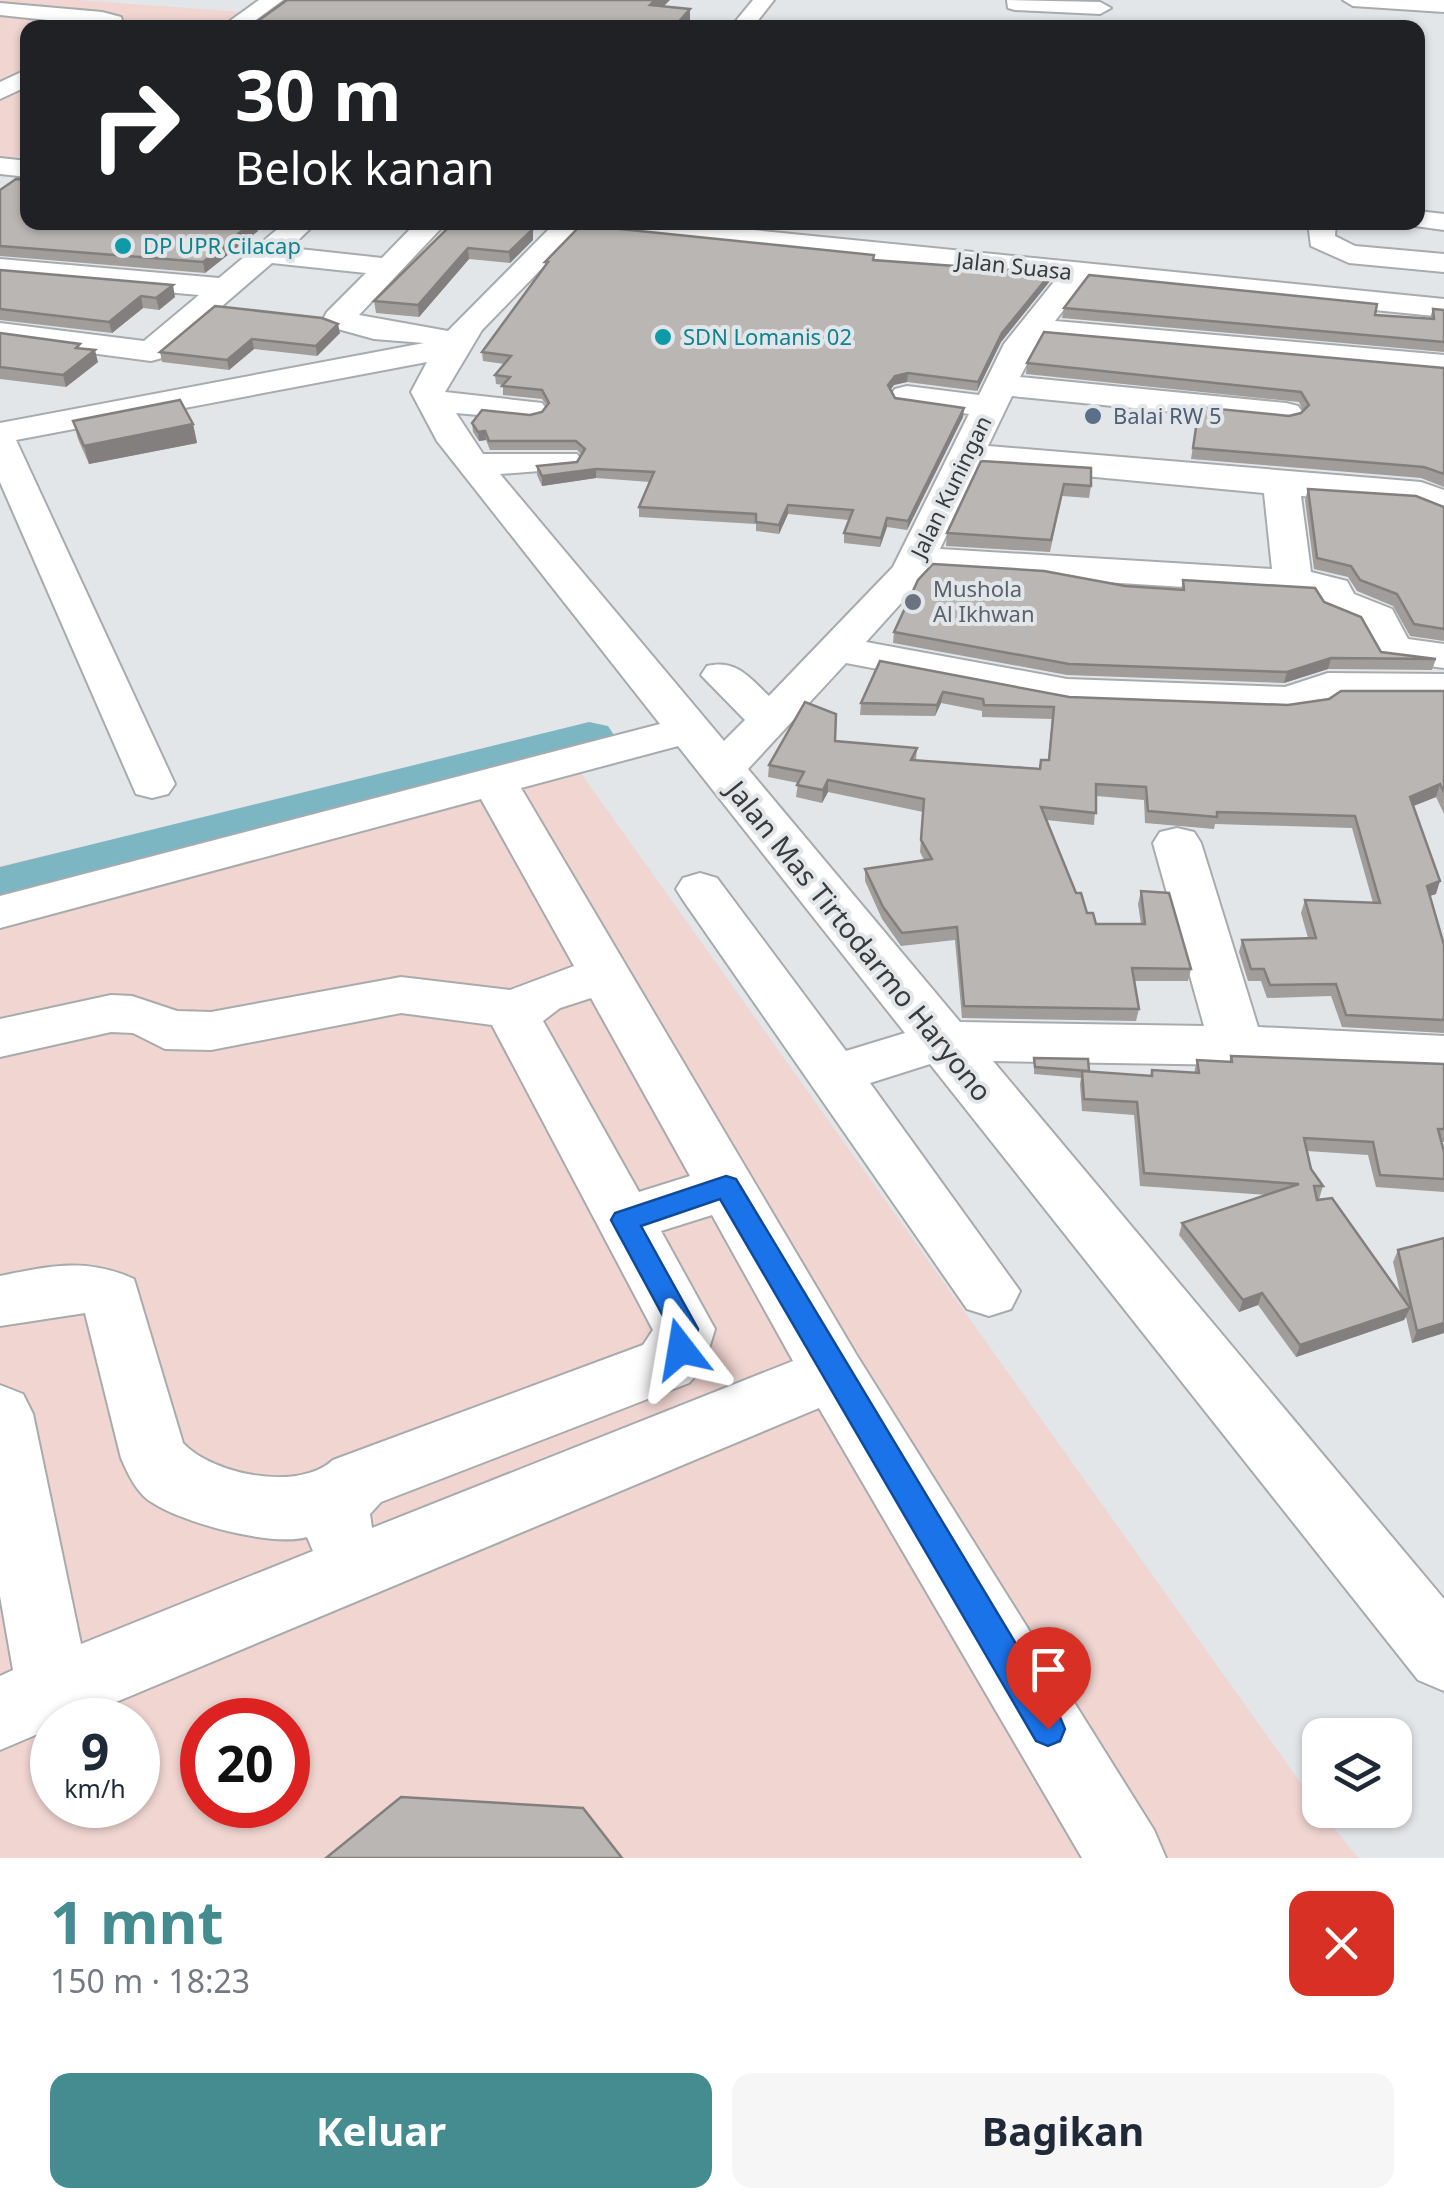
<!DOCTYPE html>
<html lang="id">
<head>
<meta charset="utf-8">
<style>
	body { margin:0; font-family:"Noto Sans",sans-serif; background:#f6f6f7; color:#1f2937; height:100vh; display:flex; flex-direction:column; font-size:38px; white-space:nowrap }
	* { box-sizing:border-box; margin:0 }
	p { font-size:32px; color:#747a83 }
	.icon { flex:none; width:55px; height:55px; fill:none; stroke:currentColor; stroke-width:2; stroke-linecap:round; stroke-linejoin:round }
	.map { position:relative; height:1858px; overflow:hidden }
	.drawer { display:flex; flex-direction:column; background:#fff; flex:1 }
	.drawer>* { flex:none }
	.guide { position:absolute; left:20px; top:20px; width:1405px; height:210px; border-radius:20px; box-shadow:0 2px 8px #0004; background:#202124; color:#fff; overflow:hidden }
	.fabs { position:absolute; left:1302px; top:1718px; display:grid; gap:20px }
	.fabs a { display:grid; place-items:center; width:110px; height:110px; border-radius:20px; background:#fff; box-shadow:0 2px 8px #0004; font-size:50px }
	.speed { position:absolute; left:30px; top:1698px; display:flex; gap:20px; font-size:50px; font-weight:700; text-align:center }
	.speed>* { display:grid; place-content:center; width:130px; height:130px; border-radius:50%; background:#fff; box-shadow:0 2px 8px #0004; line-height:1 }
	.speed small { font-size:25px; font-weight:400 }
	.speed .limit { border:15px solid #d22; background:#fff; color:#111 }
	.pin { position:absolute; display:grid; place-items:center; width:85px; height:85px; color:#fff; margin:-102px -42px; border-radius:50% 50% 50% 0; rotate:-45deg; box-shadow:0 0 10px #0007 }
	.pin .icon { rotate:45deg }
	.me { position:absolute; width:110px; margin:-55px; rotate:346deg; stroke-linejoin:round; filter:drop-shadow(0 0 8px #0008) }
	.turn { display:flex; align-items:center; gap:35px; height:210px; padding:0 50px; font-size:45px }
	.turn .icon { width:130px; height:130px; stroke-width:2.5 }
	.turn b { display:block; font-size:70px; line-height:85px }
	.round { display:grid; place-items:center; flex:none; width:105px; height:105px; border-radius:20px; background:#f6f6f7 }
	.overview { display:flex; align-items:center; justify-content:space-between; height:170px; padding:0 50px }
	h1 { font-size:60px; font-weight:700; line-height:75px; color:#458c91 }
	.action { display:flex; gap:20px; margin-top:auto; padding:20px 50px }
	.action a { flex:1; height:115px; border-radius:20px; background:#458c91; color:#fff; font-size:40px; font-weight:700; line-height:115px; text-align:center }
	.action a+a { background:#f6f6f7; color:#1f2937 }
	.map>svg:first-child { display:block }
	.industrial { fill:#f0d5d1; fill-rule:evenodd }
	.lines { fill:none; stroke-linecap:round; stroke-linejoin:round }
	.river { fill:#7cb6c3; fill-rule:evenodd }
	.minor-casing { stroke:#a8abad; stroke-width:4 }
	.minor { fill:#fff; fill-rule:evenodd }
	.wall { fill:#a09d9b }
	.shaded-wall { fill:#827f7e }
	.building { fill:#bab6b4; stroke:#827f7e; stroke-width:2.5 }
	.route { fill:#1a73e8; stroke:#114b97; stroke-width:2.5 }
	.culture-dot { fill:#0f9aa8; stroke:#e3e6e9; stroke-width:4 }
	.service-dot { fill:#5c6f8a; stroke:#e3e6e9; stroke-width:4 }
	.worship-dot { fill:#6b7280; stroke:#e3e6e9; stroke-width:4 }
	.labels { text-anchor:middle; stroke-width:8; stroke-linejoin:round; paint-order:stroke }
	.far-culture-label { font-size:22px; fill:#0d838f; stroke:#e3e6e9; text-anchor:start }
	.far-street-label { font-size:22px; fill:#393a3c; stroke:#e3e6e9 }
	.far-service-label { font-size:22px; fill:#4e5e75; stroke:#e3e6e9; text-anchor:start }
	.far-worship-label { font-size:22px; fill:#5b616d; stroke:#e3e6e9; text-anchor:start }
	.street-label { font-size:28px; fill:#393a3c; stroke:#e3e6e9 }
</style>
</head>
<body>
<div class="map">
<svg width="1444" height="1858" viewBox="0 0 1444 1858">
	<rect width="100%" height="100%" fill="#e3e6e9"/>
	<g class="industrial">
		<path d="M0,0H78L242,12L219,27L28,28L27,150L10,161H0Z"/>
		<path d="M555,737L1320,1810L1358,1858H0V866ZM52,1720H138V1805H52ZM202,1720H288V1805H202Z"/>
	</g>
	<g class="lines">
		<path class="river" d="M589,722L608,726L616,738L608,750L0,907V867Z"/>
		<defs>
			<g id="minor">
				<path d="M259,0H283L245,28H220Z"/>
				<path d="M753,0H774L752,28H730Z"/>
				<path d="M1007,0L1100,2L1111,8L1100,14L1015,10L1008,8Z"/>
				<path d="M1343,0H1444V12L1353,6Z"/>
				<path d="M0,3L102,12L121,17L124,28L0,15Z"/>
				<path d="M28,69V86L0,99V82Z"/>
				<path d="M0,158L28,161V177L0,174Z"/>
				<path d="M1418,211L1444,214V230L1408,225L1418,222Z"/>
				<path d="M286,222H317L290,248L382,258L417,222H447L359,315L448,331L556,222H673L1444,299V317L1086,281L1055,321L1444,355V375L1041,338L1020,377L1286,403L1298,406L1303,413L1298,420L1286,423L1012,396L988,446L1421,482L1444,490V515L1414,503L1301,496L1311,572L1347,581L1354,594L1392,609L1408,639L1444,644V668L1378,659L1361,625L1323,609L1314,595L930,571L866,642L1067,679L1285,687L1328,673L1444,674V700L1337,699L1325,707L1285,713L1067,705L846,663L748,769L960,1022L1204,1026L1153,843L1160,832L1177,828L1194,832L1201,843L1258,1027L1444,1036V1074L1355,1067L993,1061L1444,1599V1691L1418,1680L930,1064L870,1083L1020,1291L1011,1309L989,1316L967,1309L683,900L676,889L683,878L700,873L717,878L846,1051L905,1033L678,746L521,788L856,1354L1154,1830L1166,1858H1082L819,1408L73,1720H52V1728L0,1750V1676L13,1670L0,1596V1385L23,1394L33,1414L81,1644L313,1551L307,1537C272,1547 184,1523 153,1503C137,1494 128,1474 121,1458L85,1313L0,1326V1276C49,1266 86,1257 134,1279L183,1443C213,1475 299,1492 333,1460L643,1345L653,1330L492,1025L401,1013L211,1050L165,1049L133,1033L111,1032L0,1057V1019L111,995L132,996L177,1011L211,1012L401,977L510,990L574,966L481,799L0,928V896L660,724L437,441L411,392L427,362L16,440L175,784L168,794L152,798L136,794L0,482V423L424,343L374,339L327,326L323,319L327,312L366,273L272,263L162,358L151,361L0,341V323L144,341L199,295L0,277V259L219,278ZM580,229L1057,278L1004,344L979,395L907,386L895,389L890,396L895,403L969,414L893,567L769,696C749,677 736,659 707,666L701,675L745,720L724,741L500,474L577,468L583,461L577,454H483L456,413L530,420L542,417L547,410L542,403L445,392L482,330ZM979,466L1264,493L1272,569L940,549ZM591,998L690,1176L639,1192L543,1021L560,1008ZM712,1215L793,1361L372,1528L370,1514L381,1502L689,1383L703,1368L715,1329L661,1231Z"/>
				<path d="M1308,222H1336L1335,236L1355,246L1444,254V272L1349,263L1311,246Z"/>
			</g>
		</defs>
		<use href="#minor" class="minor-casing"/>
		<use href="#minor" class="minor"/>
	</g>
	<g class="wall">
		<path d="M0,190L28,222L258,231L205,273L0,256Z"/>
		<path d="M447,229H533V240L510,263L469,259L419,317L376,313L374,301Z"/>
		<path d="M874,260L1051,273L1050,281L1001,342L977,391L907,382L894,385L890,390L895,398L963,417L907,530L887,527L880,547L844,543V533L849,520L788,514L779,534L756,531V524L639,517V507L650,482L596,478L542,486L537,475V466L577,462L582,455L577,450H490L486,440L479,441L473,432L472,423L530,415L542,412L547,406L542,399L503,395V385L496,384L495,375L504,364L483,361L482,352L545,266V262Z"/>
		<path d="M0,270L175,297L159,310L143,308L112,333L0,320Z"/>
		<path d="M215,306L340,333L317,356L254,349L229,370L162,362L160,352Z"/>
		<path d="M1064,308L1375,315L1430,318L1433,309L1444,310V352L1062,318Z"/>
		<path d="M0,333L81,348L98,362L66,387L0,379Z"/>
		<path d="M1027,363L1444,368V487L1421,478L1191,459L1199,407L1289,416L1301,413L1303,411L1299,402L1026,374Z"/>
		<path d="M73,421L193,424L197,443L89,464L78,439Z"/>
		<path d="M981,461L1091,486L1089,498L1062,496L1050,552L946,546L947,533Z"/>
		<path d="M1308,489L1444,507V641L1410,636L1393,606L1357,591L1348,577L1314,569L1305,500Z"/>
		<path d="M1183,580L1324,602L1381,652L1436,659L1432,670L1328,669L1284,683L1067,675L893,643L894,632L1125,586L1181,590Z"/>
		<path d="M880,661L1069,697L1288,705L1444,691V814L1436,797L1413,806L1436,894L1430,896L1444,945V1033L1342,1027L1331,996L1267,998L1261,981H1248L1239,952L1242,940L1308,938L1301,913L1305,900L1373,903L1352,828L1215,824L1214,829L1145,823L1144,800L1096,796L1094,825L1046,820L1076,893L1087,913L1096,924H1141L1138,904L1141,891L1191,969L1188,981H1134L1139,1009L1136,1021L962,1018L955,940L901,946L882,919L865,881V869L924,860L920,852L923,812L828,792L822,803L796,797L798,783L768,777L769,765L835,741L917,748L916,760L1039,768L1041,760H1048L1052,719L982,717V711L941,703L935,716L860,715L861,703Z"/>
		<path d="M1231,1056L1444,1064V1142H1442L1444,1152V1192L1376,1187L1368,1155L1307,1151L1311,1169L1323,1186L1319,1199H1317L1401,1296L1393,1262L1398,1250L1444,1238V1333L1412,1343L1406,1317L1404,1320L1296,1357L1258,1305L1239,1312L1179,1235L1182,1223L1267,1195L1140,1186L1134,1115L1082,1111L1080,1084L1081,1078L1034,1074V1058L1088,1072L1150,1076L1152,1070L1194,1073L1197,1060L1229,1062Z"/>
	</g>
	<g class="shaded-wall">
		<path d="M655,0H670L650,20V5Z"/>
		<path d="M690,9V24L687,28H673Z"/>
		<path d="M253,222H256L258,231L205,273L203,262Z"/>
		<path d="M533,229V240L510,263L509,252Z"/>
		<path d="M468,248L469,259L419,317L418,305Z"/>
		<path d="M1051,273L1050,281L1001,342L977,391L978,382L1002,333Z"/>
		<path d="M173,285L175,297L159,310L156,298Z"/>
		<path d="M141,296L143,308L112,333L109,322Z"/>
		<path d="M338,324L340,333L317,356L316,346Z"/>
		<path d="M252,339L254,349L229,370L227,360Z"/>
		<path d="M95,350L98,362L66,387L63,375Z"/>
		<path d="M908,373L907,382L894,385L887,394L888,385L895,376Z"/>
		<path d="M964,408L963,417L907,530L908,521Z"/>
		<path d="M193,424L197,443L89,464L84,446Z"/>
		<path d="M485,431L486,440L479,441L478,432Z"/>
		<path d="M596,469V478L542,486V476Z"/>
		<path d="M788,505V514L779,534V525Z"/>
		<path d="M887,518V527L880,547L881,538Z"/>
		<path d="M1331,658L1328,669L1284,683L1287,672Z"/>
		<path d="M943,692L941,703L935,716L937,705Z"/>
		<path d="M828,780V792L822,803L823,790Z"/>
		<path d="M1440,784L1436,797L1406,809L1410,797Z"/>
		<path d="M1440,881L1436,894L1423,898L1427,886Z"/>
		<path d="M1262,1293L1258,1305L1239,1312L1243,1300Z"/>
		<path d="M1410,1308L1404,1320L1296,1357L1300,1345Z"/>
		<path d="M1444,1323V1333L1412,1343L1417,1331Z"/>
	</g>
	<g class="building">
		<path d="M287,0H655L650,5L690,9L673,28H248Z"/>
		<path d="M16,179L28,180V222H230L233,224L253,222L203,262L0,246V190Z"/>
		<path d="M448,222H472L533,229L509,252L468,248L418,305L374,301L447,229Z"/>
		<path d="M581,225L874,255L873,260L1051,273L1002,333L978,382L908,373L895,376L888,385L895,398L964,408L908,521L887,518L881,538L844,533L853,510L788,505L779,525L756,522V514L639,507L654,472L596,469L542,476L537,466L577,462L585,449L576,441H489L485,431L478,432L472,423L482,410L530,415L542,412L549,403L542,390L502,386L510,377L495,375L511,356L482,352L548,262H545Z"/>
		<path d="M0,270L173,285L156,298L141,296L109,322L0,309Z"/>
		<path d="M1089,275L1377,304L1375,315L1434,319L1433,309L1444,310V342L1064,308Z"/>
		<path d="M215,306L322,318L338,324L316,346L252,339L227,360L160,352Z"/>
		<path d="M1044,332L1444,368V474L1424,467L1193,448L1199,407L1289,416L1301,413L1309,405L1301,392L1027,363Z"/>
		<path d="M0,333L80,344L76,348L95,350L63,375L0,367Z"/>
		<path d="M180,400L193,424L84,446L73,421Z"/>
		<path d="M981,461L1091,468V486L1064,484L1051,540L947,533Z"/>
		<path d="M1308,489L1416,496L1444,507V629L1414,624L1397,594L1360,580L1351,566L1317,558Z"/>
		<path d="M933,564L1044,571L1125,586L1184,590L1183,580L1315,588L1324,602L1361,617L1381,652L1436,659L1331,658L1287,672L1069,664L894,632L918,580Z"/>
		<path d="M880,661L1069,697L1288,705L1329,699L1341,691H1444V792L1440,784L1410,797L1440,881L1427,886L1444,945V1020L1346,1015L1336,984L1270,985L1264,969H1251L1242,940L1316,938L1305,900L1380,903L1355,816L1217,812V817L1148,811L1146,787L1096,784V813L1041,807L1076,893H1081L1087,913H1093L1096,924H1145L1141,891L1169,893L1191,969L1132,968L1139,1009L964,1006L957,927L902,933L883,907L865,869L932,859L921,840L924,799L828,780L823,790L797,785L804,772L769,765L805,702L836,714L835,741L917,748L911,760L1040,769L1041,760H1049L1054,707L984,705L983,699L943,692L937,705L861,703Z"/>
		<path d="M1231,1056L1444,1064V1129H1438L1444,1152V1179L1380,1175L1373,1142L1304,1138L1311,1169L1323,1186H1314L1317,1200L1332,1198L1410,1308L1300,1345L1262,1293L1243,1300L1182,1223L1299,1184L1144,1173L1137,1102L1084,1099L1082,1071L1152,1076V1070L1199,1073L1197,1060L1232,1062Z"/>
		<path d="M1034,1058L1088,1059L1089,1071L1035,1067Z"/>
		<path d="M1444,1238V1323L1417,1331L1398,1250Z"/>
		<path d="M401,1797L583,1808L622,1858H326Z"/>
	</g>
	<path class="route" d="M726,1176L736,1179L1060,1717L1065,1729L1060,1741L1048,1746L1036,1741L720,1199L641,1226L698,1329L691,1358L681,1361L671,1358L667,1349L670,1329L611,1220L615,1213Z"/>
	<g class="culture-dot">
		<circle cx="123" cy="246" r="10"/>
		<circle cx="663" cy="337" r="10"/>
	</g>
	<circle class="service-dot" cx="1093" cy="416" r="10"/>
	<circle class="worship-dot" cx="913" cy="602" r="10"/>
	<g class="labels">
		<g class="far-culture-label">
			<text x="143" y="254">DP UPR Cilacap</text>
			<text x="683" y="345">SDN Lomanis 02</text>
		</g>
		<g class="far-street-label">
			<text transform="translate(1014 266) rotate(6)" y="8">Jalan Suasa</text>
			<text transform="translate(951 487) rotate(-64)" y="8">Jalan Kuningan</text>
		</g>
		<g class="far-service-label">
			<text x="1113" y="424">Balai RW 5</text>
		</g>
		<g class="far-worship-label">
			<text x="933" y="597">Mushola<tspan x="933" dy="25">Al Ikhwan</tspan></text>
		</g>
		<g class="street-label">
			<text transform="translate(859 941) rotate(51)" y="10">Jalan Mas Tirtodarmo Haryono</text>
		</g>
	</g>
</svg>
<div class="fabs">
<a><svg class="icon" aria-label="layers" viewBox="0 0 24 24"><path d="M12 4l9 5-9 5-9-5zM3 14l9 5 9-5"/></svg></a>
</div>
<div class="speed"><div>9<small>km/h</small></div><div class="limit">20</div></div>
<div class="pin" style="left:1048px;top:1729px;background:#d93025"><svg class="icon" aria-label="arrive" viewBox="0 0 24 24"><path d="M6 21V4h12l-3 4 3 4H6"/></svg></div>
<svg class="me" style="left:681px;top:1349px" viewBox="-20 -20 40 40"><path d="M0-17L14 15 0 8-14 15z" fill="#1a73e8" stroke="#fff" stroke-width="4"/></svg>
<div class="guide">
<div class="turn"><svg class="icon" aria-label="right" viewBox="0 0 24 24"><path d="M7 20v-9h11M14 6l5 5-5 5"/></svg><div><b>30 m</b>Belok kanan</div></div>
</div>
</div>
<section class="drawer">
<div class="overview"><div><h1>1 mnt</h1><p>150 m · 18:23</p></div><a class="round" style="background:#d93025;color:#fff"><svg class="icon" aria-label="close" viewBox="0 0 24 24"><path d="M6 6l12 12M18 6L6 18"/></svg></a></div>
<div class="action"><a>Keluar</a><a>Bagikan</a></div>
</section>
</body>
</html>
